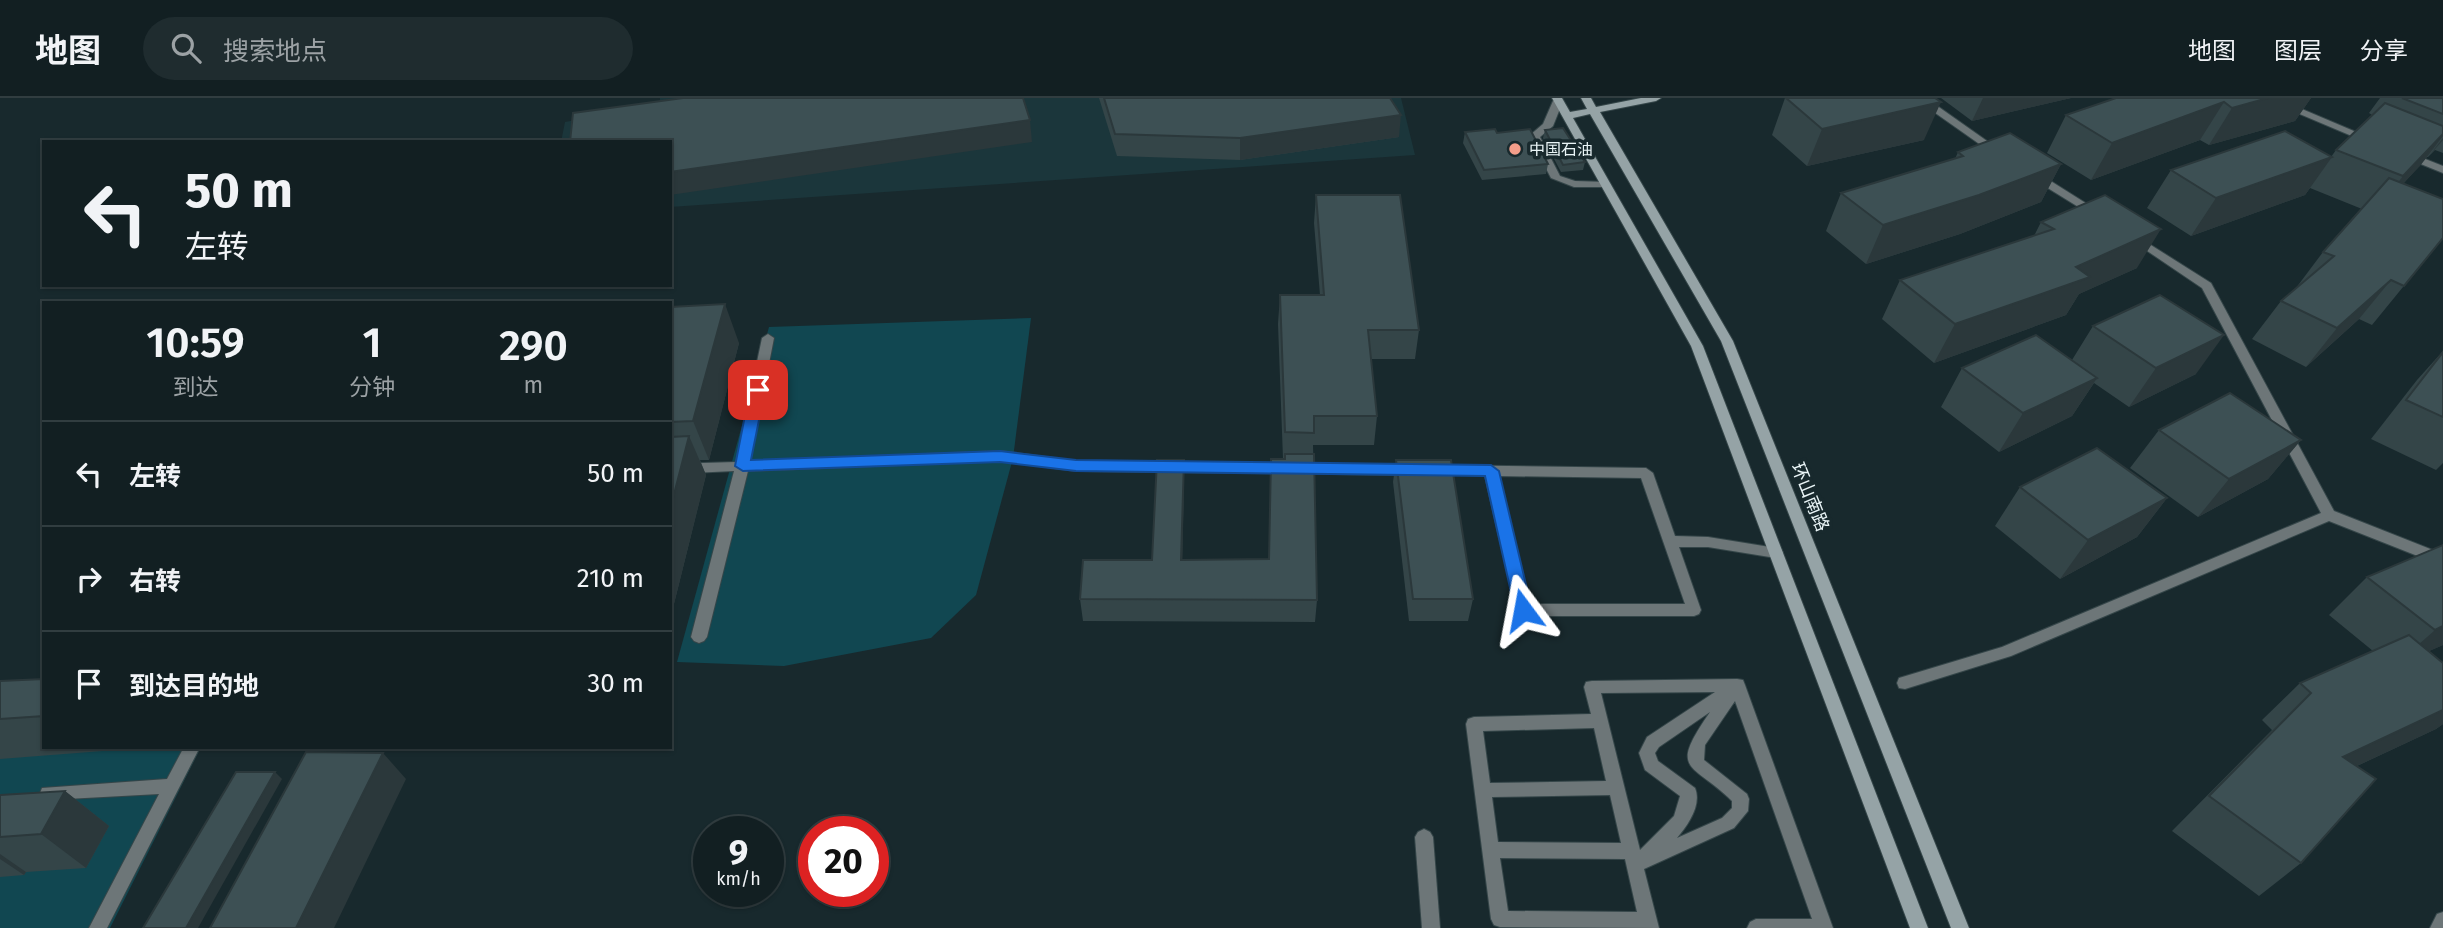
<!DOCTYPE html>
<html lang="zh">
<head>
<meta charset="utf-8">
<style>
	body { margin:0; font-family:"Fira Sans","Noto Sans SC",sans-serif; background:#1f2c2f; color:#f1f3f6; height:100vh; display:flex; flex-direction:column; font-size:26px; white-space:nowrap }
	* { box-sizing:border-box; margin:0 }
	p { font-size:23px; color:#9ca2a5 }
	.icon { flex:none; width:38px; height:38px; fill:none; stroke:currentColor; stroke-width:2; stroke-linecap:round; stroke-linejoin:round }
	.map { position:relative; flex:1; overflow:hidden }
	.side { position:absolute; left:42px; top:203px; width:630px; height:448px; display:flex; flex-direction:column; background:#121f22; border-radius:0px; box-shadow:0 2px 5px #0004,0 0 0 2px #313d40 }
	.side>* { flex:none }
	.guide { position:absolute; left:42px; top:42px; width:630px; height:147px; border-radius:0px; box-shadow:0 2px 5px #0004,0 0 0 2px #313d40; background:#121f22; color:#f1f3f6; overflow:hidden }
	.speed { position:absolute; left:693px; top:718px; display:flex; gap:14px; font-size:35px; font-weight:700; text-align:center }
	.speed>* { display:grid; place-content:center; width:91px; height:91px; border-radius:50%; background:#121f22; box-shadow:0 2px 5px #0004,0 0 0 2px #313d40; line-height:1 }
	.speed small { font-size:18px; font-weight:400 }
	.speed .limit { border:10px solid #d22; background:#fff; color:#111 }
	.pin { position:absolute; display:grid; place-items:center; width:60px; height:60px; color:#fff; margin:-30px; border-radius:14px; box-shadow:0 4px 10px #0006 }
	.me { position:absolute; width:77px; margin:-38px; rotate:347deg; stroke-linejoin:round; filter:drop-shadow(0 0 5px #0008) }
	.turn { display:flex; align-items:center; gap:24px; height:147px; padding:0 28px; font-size:32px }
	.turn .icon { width:91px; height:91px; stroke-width:2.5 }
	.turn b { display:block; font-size:49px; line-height:60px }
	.eta { display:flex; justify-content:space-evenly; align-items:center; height:119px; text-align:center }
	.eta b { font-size:42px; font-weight:600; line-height:49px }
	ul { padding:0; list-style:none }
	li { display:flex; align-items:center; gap:21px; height:105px; padding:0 28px; border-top:2px solid #313d40 }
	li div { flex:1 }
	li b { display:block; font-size:26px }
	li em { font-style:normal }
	header { display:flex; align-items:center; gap:42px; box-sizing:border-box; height:98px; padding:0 35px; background:#121f22; border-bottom:2px solid #313d40 }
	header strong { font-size:33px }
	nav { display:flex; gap:38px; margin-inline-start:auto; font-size:24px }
	.search { width:490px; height:63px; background:#1f2c2f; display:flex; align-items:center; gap:18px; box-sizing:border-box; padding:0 24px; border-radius:38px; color:#9ca2a5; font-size:26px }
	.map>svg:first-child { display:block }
	.built { fill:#1b363b }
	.green { fill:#114751 }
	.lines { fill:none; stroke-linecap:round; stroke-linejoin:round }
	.lane-casing { stroke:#354649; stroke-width:2 }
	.secondary-casing { stroke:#354649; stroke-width:2 }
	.lane { fill:#6d7678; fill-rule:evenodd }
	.secondary { fill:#95a3a6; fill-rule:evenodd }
	.wall { fill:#344548 }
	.shaded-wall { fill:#2b383b }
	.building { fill:#3d5054; stroke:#2b383b; stroke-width:2 }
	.route { fill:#1a73e8; stroke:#114b97; stroke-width:2 }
	.poi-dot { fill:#f49e8a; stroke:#18292d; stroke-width:2.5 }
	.labels { text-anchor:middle; stroke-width:7; stroke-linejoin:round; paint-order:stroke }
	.far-poi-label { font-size:16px; fill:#eaf5f7; stroke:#18292d; text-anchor:start }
	.street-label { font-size:18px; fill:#eaf5f7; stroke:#18292d }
</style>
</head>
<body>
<header>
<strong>地图</strong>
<div class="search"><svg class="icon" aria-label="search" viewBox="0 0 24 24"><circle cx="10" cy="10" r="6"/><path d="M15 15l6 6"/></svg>搜索地点</div>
<nav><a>地图</a><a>图层</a><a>分享</a></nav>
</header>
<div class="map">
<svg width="2443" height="830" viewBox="0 0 2443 830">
	<rect width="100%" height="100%" fill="#18292d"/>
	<path class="built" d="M660,0H1401L1415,57L670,109V44H561L565,24L660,7Z"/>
	<g class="green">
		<path d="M1031,220L1013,360L976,497L931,540L784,568L677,564L769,229Z"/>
		<path d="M0,592L44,649H201L110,830H0Z"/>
	</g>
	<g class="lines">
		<defs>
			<g id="lane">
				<path d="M1558,0L1563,3L1553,28L1540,39L1560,78L1575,83L1606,84L1611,87L1610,89H1574L1551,80L1529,38L1543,26L1553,3Z"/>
				<path d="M1914,0H1926L2004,55L2003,57H1995Z"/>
				<path d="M2262,0H2276L2375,42L2370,45L2366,44Z"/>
				<path d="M2405,53L2443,68V75L2401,58L2400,56Z"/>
				<path d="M2034,74L2038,75L2103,116L2101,118H2093L2030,79V75Z"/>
				<path d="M2135,137L2211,185L2334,413L2443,456V468L2329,423L2011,558L1905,591L1899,590L1897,585L1899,580L2002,549L2321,415L2202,190L2131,142L2129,140Z"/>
				<path d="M768,236L774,240L750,363L1000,353L1076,363L1414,367L1421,372L1414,377L1076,373L1000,363L748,373L707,539L704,543L699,545L694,543L691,539L734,373L670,376V366L736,364L762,240Z"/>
				<path d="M1434,367L1646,370L1653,375L1675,438L1708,439L1776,450L1781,451L1783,455L1781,459L1776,460L1708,449H1679L1701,512L1699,516L1694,518H1523L1518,516L1516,512L1485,378L1429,375L1427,372L1429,369ZM1499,378L1641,380L1685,506H1529Z"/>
				<path d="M1737,581L1743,582L1745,587L1833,830H1747L1750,824L1756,821H1812L1735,603L1705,647L1704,662L1747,696L1749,701L1748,713L1734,730L1644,771L1659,830L1500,829L1494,827L1491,821L1466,626L1468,621L1474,619L1591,616L1584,589L1586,584L1592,583ZM1715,594L1647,639L1639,655L1645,672L1680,698L1674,718L1640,752L1601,595ZM1710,614C1668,675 1691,663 1732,703V710L1722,720L1677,740C1688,727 1702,707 1695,690L1658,663L1655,655L1659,649ZM1594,630L1606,683L1490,685L1483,633ZM1610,697L1621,745L1498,744L1492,699ZM1500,760L1625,761L1637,814L1508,813Z"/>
				<path d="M184,649H200L107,830H89L159,696L48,702L42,700L40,695L42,690L167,681Z"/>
				<path d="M1424,731L1430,734L1433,739L1440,830H1422L1415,739L1418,734Z"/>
				<path d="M2443,814V830H2430L2437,816Z"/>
			</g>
			<path id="secondary" d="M1552,0H1562L1570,14L1587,11L1581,0H1591L1596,9L1641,0H1661L1656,3L1600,14L1733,243L1969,830H1951L1721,243L1590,16L1573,20L1703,248L1928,830H1910L1691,248Z"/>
		</defs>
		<use href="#lane" class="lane-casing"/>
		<use href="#secondary" class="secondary-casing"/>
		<use href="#lane" class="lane"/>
		<use href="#secondary" class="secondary"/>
	</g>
	<g class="wall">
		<path d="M1099,0H1390L1399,39L1240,62L1117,58Z"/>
		<path d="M1785,0L1924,42L1807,68L1772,37Z"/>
		<path d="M1941,0H2071L1972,23Z"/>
		<path d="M2116,0H2311L2295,23L2209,47L2200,42L2091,82L2047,55L2066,17Z"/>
		<path d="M2380,0H2443V55L2435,52L2428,59H2427L2403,86L2443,140L2372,227L2359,221L2306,269L2252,241L2281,203L2296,190L2323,154L2362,111L2310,90L2305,97L2191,138L2147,110L2171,72L2331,59L2336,52L2372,17L2369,15Z"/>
		<path d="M1545,32L1585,64L1583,72L1561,74L1543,40Z"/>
		<path d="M1465,34L1497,35L1548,66L1546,76L1482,82L1463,45Z"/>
		<path d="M1958,54L2061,66L2041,104L1960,136L1866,166L1826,133L1841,95L1955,61Z"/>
		<path d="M1316,97L1419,232L1415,261H1371L1377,318L1374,347H1313L1317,502L1315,524L1083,523L1080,501L1152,462L1184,362V384L1182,462L1269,461L1271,361H1283L1278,226L1280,197H1320L1314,125Z"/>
		<path d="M2041,124L2137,170L2079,196L2066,217L1934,265L1882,221L1900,182L2034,138Z"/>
		<path d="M670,209L739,245L709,362H700L706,377L670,522Z"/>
		<path d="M2093,228L2196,276L2129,309L2094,285L2072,318L1999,354L1941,309L1962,270L2072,262Z"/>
		<path d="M2443,253V365L2436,372L2371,341L2417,282Z"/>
		<path d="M2159,332L2301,342L2268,381L2198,419L2130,370Z"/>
		<path d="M1396,362L1473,501L1468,523H1409L1393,384Z"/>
		<path d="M2020,389L2167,400L2137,439L2060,481L1995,428Z"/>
		<path d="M2443,447V547L2429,553L2443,565V626L2436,631L2357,668L2301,765L2259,798L2172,733L2272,632L2262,622L2300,585L2373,553L2329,517L2367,479Z"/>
		<path d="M44,581V649H154L0,661V583Z"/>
		<path d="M65,693L109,728L86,770L26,774L24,777L0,779V697Z"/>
	</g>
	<g class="shaded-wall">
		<path d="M1983,0H2071L1972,23Z"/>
		<path d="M2268,0H2311L2295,23L2209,47L2232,10Z"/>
		<path d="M1941,4L1924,42L1807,68L1822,31Z"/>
		<path d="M2224,4L2200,42L2091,82L2112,45Z"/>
		<path d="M1401,17L1399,39L1240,62V40Z"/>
		<path d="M1030,22L1032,44L670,97V74Z"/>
		<path d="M2443,36V38L2420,68L2374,116L2403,78Z"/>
		<path d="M2443,40V42L2428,59Z"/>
		<path d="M2332,59L2305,97L2191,138L2216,100Z"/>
		<path d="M2061,66L2041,104L1960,136L1866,166L1883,127Z"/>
		<path d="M2161,131L2137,170L2079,196L2066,217L1934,265L1955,226L2076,169Z"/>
		<path d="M2391,182L2359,221L2306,269L2337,230Z"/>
		<path d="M725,206L739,245L709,362L693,323Z"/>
		<path d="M2224,237L2196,276L2129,309L2156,270Z"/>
		<path d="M2097,280L2072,318L1999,354L2023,315Z"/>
		<path d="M689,338L706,377L670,522V412Z"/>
		<path d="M2301,342L2268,381L2198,419L2229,381Z"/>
		<path d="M1184,362V384L1182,484L1181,462Z"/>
		<path d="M2167,400L2137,439L2060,481L2088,442Z"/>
		<path d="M2443,528V547L2393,569L2435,532Z"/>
		<path d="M2443,612V626L2436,631L2301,694L2343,659Z"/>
		<path d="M383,655L406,681L334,830H296Z"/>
		<path d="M275,674L282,681L198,830H186Z"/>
		<path d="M65,693L109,728L86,770L41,736Z"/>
		<path d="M0,756L26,774L24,777L0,761Z"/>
	</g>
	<g class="building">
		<path d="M683,0H1023L1030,22L670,74V44H570L573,15Z"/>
		<path d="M1104,0H1390L1401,17L1240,40L1115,36Z"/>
		<path d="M1786,0H1935L1941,4L1822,31Z"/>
		<path d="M2116,0H2268L2232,10L2224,4L2112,45L2066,17Z"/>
		<path d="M2402,0H2443V16Z"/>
		<path d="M2385,5L2443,28V36L2403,78L2336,52Z"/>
		<path d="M1563,30L1585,64L1563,67L1545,32Z"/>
		<path d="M1495,31L1497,35L1530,31L1548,66L1484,72L1465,34Z"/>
		<path d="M2285,33L2332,59L2216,100L2171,72Z"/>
		<path d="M2010,35L2061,66L1979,97L1883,127L1841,95L1963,58L1958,54Z"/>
		<path d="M2389,80L2443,101V140L2404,188L2391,182L2337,230L2281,203L2334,158L2323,154Z"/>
		<path d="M1316,97H1400L1419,232H1368L1377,318H1314V335L1285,334L1280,197H1324Z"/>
		<path d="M2105,97L2161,131L2076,169L2090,179L1955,226L1900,182L2054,131L2041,124Z"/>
		<path d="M2160,197L2224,237L2156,270L2093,228Z"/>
		<path d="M593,202L592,205H549Z"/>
		<path d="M725,206L693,323L670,324V209Z"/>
		<path d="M2036,237L2097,280L2023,315L1962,270Z"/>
		<path d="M2443,254V319L2406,302Z"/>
		<path d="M2230,295L2301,342L2229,381L2159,332Z"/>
		<path d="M689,338L670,412V339Z"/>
		<path d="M2097,350L2167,400L2088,442L2020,389Z"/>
		<path d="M1285,356H1314L1317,502L1080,501L1083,462H1152L1157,362H1184L1181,462L1269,461L1271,361H1285Z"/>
		<path d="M1396,362H1451L1473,501H1413Z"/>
		<path d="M2443,447V528L2435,532L2367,479Z"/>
		<path d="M2409,537L2443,565V612L2343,659L2376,681L2301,765L2209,698L2311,595L2300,585Z"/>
		<path d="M44,581V618L0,621V583Z"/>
		<path d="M306,654L383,655L296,830H210Z"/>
		<path d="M236,674H275L186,830H143Z"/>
		<path d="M65,693L41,736L0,739V697Z"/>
	</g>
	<path class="route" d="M758,287L765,292L751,362L1000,353L1076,362L1491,367L1499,373L1532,512L1529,517H1517L1515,512L1485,378L1076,373L1000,364L743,373L735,368L750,292Z"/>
	<circle class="poi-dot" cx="1515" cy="51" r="7"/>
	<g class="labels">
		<g class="far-poi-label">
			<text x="1529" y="57">中国石油</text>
		</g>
		<g class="street-label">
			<text transform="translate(1810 399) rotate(68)" y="6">环山南路</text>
		</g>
	</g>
</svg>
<div class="speed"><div>9<small>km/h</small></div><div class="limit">20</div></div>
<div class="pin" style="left:758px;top:292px;background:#d93025"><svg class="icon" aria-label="arrive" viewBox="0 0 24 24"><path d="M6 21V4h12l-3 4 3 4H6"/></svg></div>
<svg class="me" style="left:1523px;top:512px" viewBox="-20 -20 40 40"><path d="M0-17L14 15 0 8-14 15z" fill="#1a73e8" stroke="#fff" stroke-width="4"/></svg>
<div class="guide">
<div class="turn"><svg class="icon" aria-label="left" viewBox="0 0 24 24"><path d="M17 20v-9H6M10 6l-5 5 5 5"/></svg><div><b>50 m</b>左转</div></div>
</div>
<section class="side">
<div class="eta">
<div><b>10:59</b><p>到达</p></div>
<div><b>1</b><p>分钟</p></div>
<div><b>290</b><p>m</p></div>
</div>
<ul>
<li><svg class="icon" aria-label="left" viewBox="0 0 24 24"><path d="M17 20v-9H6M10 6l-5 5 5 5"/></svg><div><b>左转</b></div><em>50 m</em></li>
<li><svg class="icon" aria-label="right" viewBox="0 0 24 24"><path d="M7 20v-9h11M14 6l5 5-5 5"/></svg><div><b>右转</b></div><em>210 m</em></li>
<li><svg class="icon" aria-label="arrive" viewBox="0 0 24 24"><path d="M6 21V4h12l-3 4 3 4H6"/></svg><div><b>到达目的地</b></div><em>30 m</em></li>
</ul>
</section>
</div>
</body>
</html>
